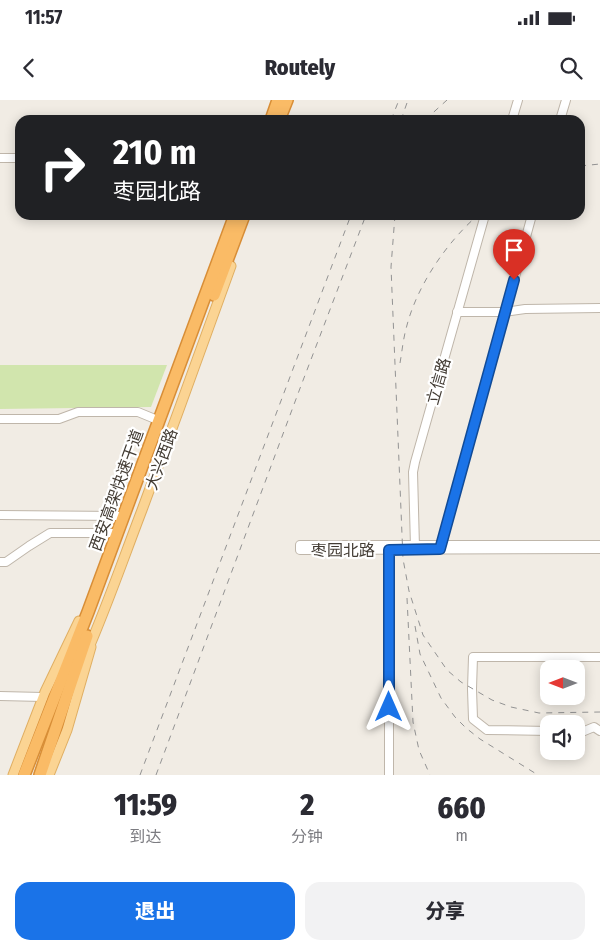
<!DOCTYPE html>
<html lang="zh">
<head>
<meta charset="utf-8">
<style>
	body { margin:0; font-family:"Fira Sans Condensed","Noto Sans SC",sans-serif; background:#f2f2f3; color:#2b2b33; height:100vh; display:flex; flex-direction:column; font-size:19px; white-space:nowrap }
	* { box-sizing:border-box; margin:0 }
	p { font-size:16px; color:#7c7c81 }
	.icon { flex:none; width:28px; height:28px; fill:none; stroke:currentColor; stroke-width:2; stroke-linecap:round; stroke-linejoin:round }
	.map { position:relative; height:675px; overflow:hidden }
	.side { display:flex; flex-direction:column; background:#fff; flex:1 }
	.side>* { flex:none }
	.guide { position:absolute; left:15px; top:15px; width:570px; height:105px; border-radius:15px; box-shadow:0 2px 12px #0003; background:#202124; color:#fff; overflow:hidden }
	.needle { width:32px; rotate:270deg }
	.tools { position:absolute; left:540px; top:560px; display:grid; gap:10px }
	.tools a { display:grid; place-items:center; width:45px; height:45px; border-radius:10px; background:#fff; box-shadow:0 2px 12px #0003; font-size:25px }
	.pin { position:absolute; display:grid; place-items:center; width:42px; height:42px; color:#fff; margin:-51px -21px; border-radius:50% 50% 50% 0; rotate:-45deg; box-shadow:0 0 5px #0007 }
	.pin .icon { rotate:45deg }
	.me { position:absolute; width:55px; margin:-28px; rotate:0deg; stroke-linejoin:round; filter:drop-shadow(0 0 4px #0008) }
	.turn { display:flex; align-items:center; gap:18px; height:105px; padding:0 15px; font-size:22px }
	.turn .icon { width:65px; height:65px; stroke-width:2.5 }
	.turn b { display:block; font-size:35px; line-height:42px }
	.eta { display:flex; justify-content:space-evenly; align-items:center; height:85px; text-align:center }
	.eta b { font-size:30px; font-weight:800; line-height:35px }
	.cta { display:flex; gap:10px; margin-top:auto; padding:10px 15px }
	.cta a { flex:1; height:58px; border-radius:15px; background:#1a73e8; color:#fff; font-size:20px; font-weight:800; line-height:58px; text-align:center }
	.cta a+a { background:#f2f2f3; color:#2b2b33 }
	.status { display:flex; justify-content:space-between; align-items:center; height:35px; padding:0 25px; background:#fff; direction:ltr }
	.status svg { height:14px; fill:currentColor }
	header { display:flex; justify-content:space-between; align-items:center; height:65px; padding:0 15px; background:#fff; font-size:22px; font-weight:800 }
	.map>svg:first-child { display:block }
	.green { fill:#d1e5ad }
	.lines { fill:none; stroke-linecap:round; stroke-linejoin:round }
	.minor-casing { stroke:#bfb6aa; stroke-width:10 }
	.major-casing { stroke:#e0af63; stroke-width:11 }
	.highway-casing { stroke:#d88e37; stroke-width:14 }
	.minor { stroke:#fff; stroke-width:8 }
	.major { stroke:#fbd493; stroke-width:9 }
	.highway { stroke:#fabb66; stroke-width:11 }
	.rail { stroke:#939393; stroke-width:1; stroke-dasharray:6 6; stroke-linecap:butt }
	.route-casing { stroke:#114b97; stroke-width:12 }
	.route { stroke:#1a73e8; stroke-width:9 }
	.labels { text-anchor:middle; stroke-width:4.5; stroke-linejoin:round; paint-order:stroke }
	.street-label { font-size:16px; fill:#433c34; stroke:#fff }
</style>
</head>
<body>
<div class="status"><b>11:57</b><svg viewBox="0 0 49 12"><path d="M0 12V9h3v3zM5 12V6h3v6zM10 12V3h3v9zM15 12V0h3v12zM26 1h20v11H26zM47 4h2v5h-2z"/></svg></div>
<header><svg class="icon" aria-label="back" viewBox="0 0 24 24"><path d="M15 5l-7 7 7 7"/></svg>Routely<svg class="icon" aria-label="search" viewBox="0 0 24 24"><circle cx="10" cy="10" r="6"/><path d="M15 15l6 6"/></svg></header>
<div class="map">
<svg width="600" height="675" viewBox="0 0 600 675">
	<rect width="100%" height="100%" fill="#f1ece4"/>
	<path class="green" d="M0,265H167L151,307L0,309Z"/>
	<g class="lines">
		<defs>
			<g id="minor">
				<path d="M512,20L518,0"/>
				<path d="M560,20L566,0"/>
				<path d="M0,58H20"/>
				<path d="M457,212H505L525,209L600,208"/>
				<path d="M0,319H59L78,312H138L155,319"/>
				<path d="M0,415L119,416"/>
				<path d="M600,445H300V450L600,449"/>
				<path d="M415,447L413,372L415,362L485,115"/>
				<path d="M441,447L532,115"/>
				<path d="M0,462H6L29,446L50,433H112"/>
				<path d="M0,596L43,597"/>
				<path d="M549,631L487,630L473,619L472,589L473,557H600"/>
				<path d="M576,631L582,632L594,627L600,631"/>
				<path d="M389,675V447"/>
			</g>
			<g id="major">
				<path d="M87,552C107,506 124,457 142,410C172,329 202,247 231,166"/>
				<path d="M13,675L45,592L79,521"/>
				<path d="M49,675L67,630L91,547"/>
			</g>
			<g id="highway">
				<path d="M271,20L278,0"/>
				<path d="M279,20L287,0"/>
				<path d="M214,195L244,115"/>
				<path d="M24,675L88,512L235,115"/>
				<path d="M40,675L87,536"/>
			</g>
		</defs>
		<use href="#minor" class="minor-casing"/>
		<use href="#major" class="major-casing"/>
		<use href="#highway" class="highway-casing"/>
		<use href="#minor" class="minor"/>
		<use href="#major" class="major"/>
		<use href="#highway" class="highway"/>
		<g class="rail">
			<path d="M391,20L399,0"/>
			<path d="M401,20L408,0"/>
			<path d="M425,20L447,0"/>
			<path d="M580,66L600,64"/>
			<path d="M395,115L391,167L403,459L409,491L423,535L447,570L461,582L492,600L511,607L539,613L600,612"/>
			<path d="M400,263C402,252 403,240 406,229C416,187 446,143 478,115"/>
			<path d="M407,498L413,622L419,650L430,675"/>
			<path d="M415,526L420,554L441,598L455,617L466,628L480,639L538,675"/>
			<path d="M140,675L351,115"/>
			<path d="M156,675L299,291L366,115"/>
		</g>
	</g>
	<g class="lines">
		<defs>
			<path id="route" d="M389,607V450L440,449L514,180"/>
		</defs>
		<use href="#route" class="route-casing"/>
		<use href="#route" class="route"/>
	</g>
	<g class="labels">
		<g class="street-label">
			<text transform="translate(438 281) rotate(-74)" y="6">立信路</text>
			<text transform="translate(161 359) rotate(-70)" y="6">大兴西路</text>
			<text transform="translate(116 390) rotate(-70)" y="6">西安高架快速干道</text>
			<text x="343" y="456">枣园北路</text>
		</g>
	</g>
</svg>
<div class="tools">
<a><svg class="needle" viewBox="-14 -14 28 28"><path d="M0-13l5 13h-10z" fill="#e53935"/><path d="M0 13l5-13h-10z" fill="#7c7c81"/></svg></a>
<a><svg class="icon" aria-label="sound" viewBox="0 0 24 24"><path d="M4 9h4l5-4v14l-5-4H4zM17 9q2 3 0 6"/></svg></a>
</div>
<div class="pin" style="left:514px;top:180px;background:#d93025"><svg class="icon" aria-label="arrive" viewBox="0 0 24 24"><path d="M6 21V4h12l-3 4 3 4H6"/></svg></div>
<svg class="me" style="left:389px;top:607px" viewBox="-20 -20 40 40"><path d="M0-17L14 15 0 8-14 15z" fill="#1a73e8" stroke="#fff" stroke-width="4"/></svg>
<div class="guide">
<div class="turn"><svg class="icon" aria-label="right" viewBox="0 0 24 24"><path d="M7 20v-9h11M14 6l5 5-5 5"/></svg><div><b>210 m</b>枣园北路</div></div>
</div>
</div>
<section class="side">
<div class="eta">
<div><b>11:59</b><p>到达</p></div>
<div><b>2</b><p>分钟</p></div>
<div><b>660</b><p>m</p></div>
</div>
<div class="cta"><a>退出</a><a>分享</a></div>
</section>
</body>
</html>
